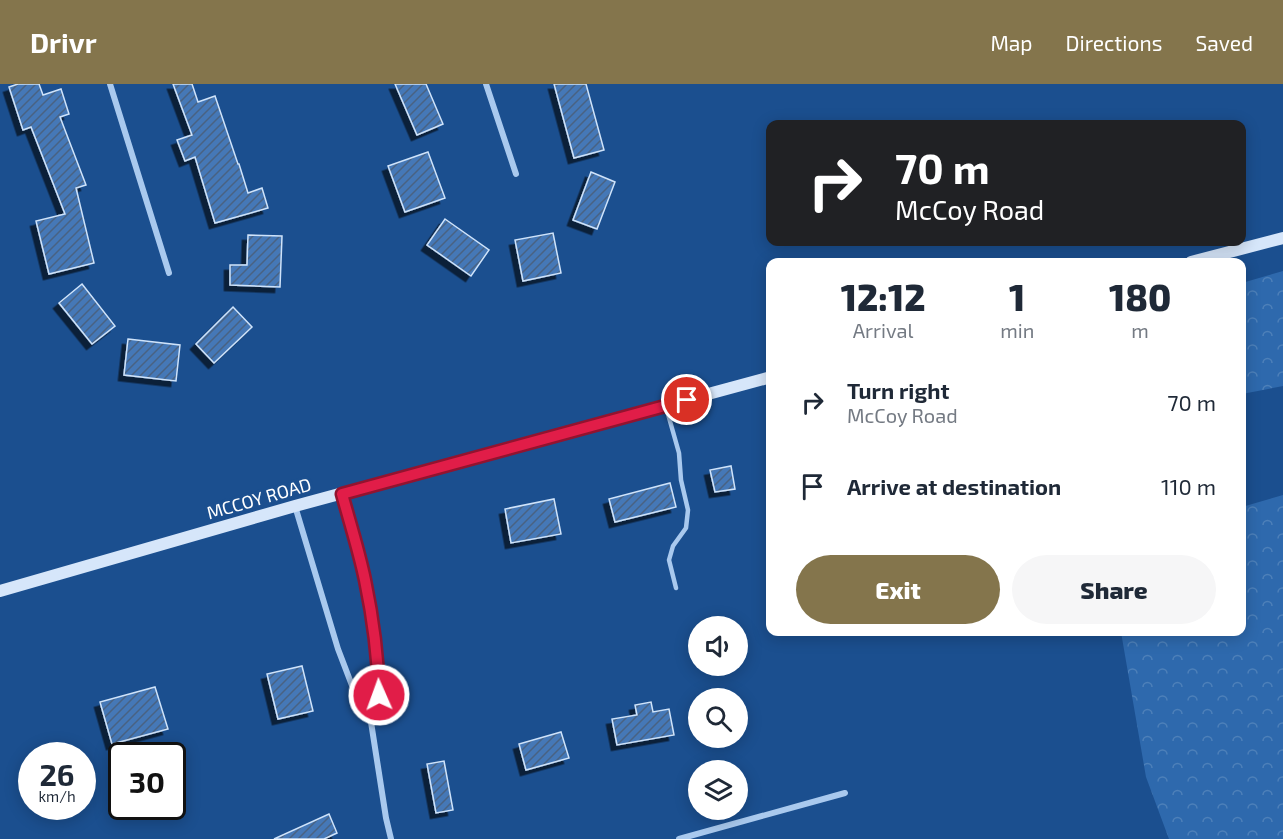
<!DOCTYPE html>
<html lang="en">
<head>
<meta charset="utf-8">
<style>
	body { margin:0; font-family:"Exo 2",sans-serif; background:#f6f6f7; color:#1f2937; height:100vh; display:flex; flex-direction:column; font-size:22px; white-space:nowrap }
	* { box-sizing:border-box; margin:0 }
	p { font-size:20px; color:#747a83 }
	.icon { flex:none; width:33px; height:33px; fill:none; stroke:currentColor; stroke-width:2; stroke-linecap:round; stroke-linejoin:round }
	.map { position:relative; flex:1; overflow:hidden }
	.panel { position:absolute; left:766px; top:174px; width:480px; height:378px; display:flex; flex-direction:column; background:#fff; border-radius:12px; box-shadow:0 3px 15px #0003 }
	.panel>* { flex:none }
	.guide { position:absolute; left:766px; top:36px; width:480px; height:126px; border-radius:12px; box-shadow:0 3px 15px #0003; background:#202124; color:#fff; overflow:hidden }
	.tools { position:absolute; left:688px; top:532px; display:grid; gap:12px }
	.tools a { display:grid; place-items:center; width:60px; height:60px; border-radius:50%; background:#fff; box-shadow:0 3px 15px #0003; font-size:30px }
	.speed { position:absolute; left:18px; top:658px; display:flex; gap:12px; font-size:30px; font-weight:700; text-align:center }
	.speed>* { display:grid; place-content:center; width:78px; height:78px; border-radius:50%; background:#fff; box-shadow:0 3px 15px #0003; line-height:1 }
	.speed small { font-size:15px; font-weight:400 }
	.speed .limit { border:3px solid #111; border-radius:9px; background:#fff; color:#111 }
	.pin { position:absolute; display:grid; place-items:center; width:51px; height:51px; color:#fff; margin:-26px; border:3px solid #fff; border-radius:50%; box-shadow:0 2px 6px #0007 }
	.me { position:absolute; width:66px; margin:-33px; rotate:358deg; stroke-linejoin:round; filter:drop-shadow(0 0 4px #0008) }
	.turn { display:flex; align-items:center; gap:21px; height:126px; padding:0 30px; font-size:27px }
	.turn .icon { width:78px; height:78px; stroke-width:2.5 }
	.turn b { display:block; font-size:42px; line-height:51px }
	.eta { display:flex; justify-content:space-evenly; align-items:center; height:102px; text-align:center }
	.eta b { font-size:36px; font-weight:800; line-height:42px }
	.action { display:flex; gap:12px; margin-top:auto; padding:12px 30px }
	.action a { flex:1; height:69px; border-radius:36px; background:#84754c; color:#fff; font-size:24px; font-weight:800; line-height:69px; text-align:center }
	.action a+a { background:#f6f6f7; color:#1f2937 }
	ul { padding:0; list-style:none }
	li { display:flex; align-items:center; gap:18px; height:84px; padding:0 30px }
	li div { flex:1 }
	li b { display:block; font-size:22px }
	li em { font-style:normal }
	header { display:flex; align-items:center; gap:36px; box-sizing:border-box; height:84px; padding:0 30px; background:#84754c; color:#fff }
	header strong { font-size:28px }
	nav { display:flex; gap:33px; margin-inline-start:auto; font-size:21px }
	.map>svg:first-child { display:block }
	.forest { fill:url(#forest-crowns) }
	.building { fill:url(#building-hatch); stroke:#cfe3fa; stroke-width:1.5; filter:url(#shadow) }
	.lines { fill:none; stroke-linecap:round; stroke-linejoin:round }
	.lane { stroke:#a9c9ee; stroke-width:4.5 }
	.street { stroke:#a9c9ee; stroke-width:6 }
	.secondary { stroke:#d6e6fa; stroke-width:12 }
	.route-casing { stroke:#92132f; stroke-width:15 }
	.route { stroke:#e11d48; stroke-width:10 }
	.labels { text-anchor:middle; stroke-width:6; stroke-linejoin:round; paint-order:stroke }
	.street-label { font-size:18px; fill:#fff; stroke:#1b4f8f }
</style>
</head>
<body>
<header>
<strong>Drivr</strong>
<nav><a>Map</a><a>Directions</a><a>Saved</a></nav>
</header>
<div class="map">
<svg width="1283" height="755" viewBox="0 0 1283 755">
	<defs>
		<pattern id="forest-crowns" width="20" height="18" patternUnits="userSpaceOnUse" patternTransform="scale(1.5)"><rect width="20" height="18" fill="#2e69ad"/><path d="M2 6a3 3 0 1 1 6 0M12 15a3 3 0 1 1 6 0" fill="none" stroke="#4d80b9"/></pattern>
		<pattern id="building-hatch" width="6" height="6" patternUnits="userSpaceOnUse" patternTransform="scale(1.5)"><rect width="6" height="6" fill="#4478b7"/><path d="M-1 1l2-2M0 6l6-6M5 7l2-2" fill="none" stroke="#486282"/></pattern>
		<filter id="shadow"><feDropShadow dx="-5.5" dy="5.5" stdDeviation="0" flood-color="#0009"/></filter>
	</defs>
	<rect width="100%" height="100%" fill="#1b4f8f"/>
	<g class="forest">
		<path d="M1283,187V302L1242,310V199Z"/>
		<path d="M1283,411V755H1169L1146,693L1121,548H1242V423Z"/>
	</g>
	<g class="building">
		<path d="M18,0H39L43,11L61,5L69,30L60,33L86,101L76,104L94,179L49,190L36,137L65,130L31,43L23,46L9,3Z"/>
		<path d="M173,0H192L198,18L215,12L238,80H239L248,109L262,104L268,124L215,139L195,73L185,77L177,56L192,51Z"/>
		<path d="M395,0H426L443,40L417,51Z"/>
		<path d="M554,0H586L604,66L574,74Z"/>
		<path d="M428,68L445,114L405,128L388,82Z"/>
		<path d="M591,88L615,98L597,145L573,136Z"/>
		<path d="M445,135L489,166L471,192L427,161Z"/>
		<path d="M553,149L561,189L523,197L515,156Z"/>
		<path d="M248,151L282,152L280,203L230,201V181H247Z"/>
		<path d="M82,200L115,242L92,260L59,219Z"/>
		<path d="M233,223L252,243L214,279L196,260Z"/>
		<path d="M128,255L180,261L176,297L124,291Z"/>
		<path d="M731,382L735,405L715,408L710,386Z"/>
		<path d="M670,399L676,423L615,438L609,415Z"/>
		<path d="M554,415L561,450L511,459L505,425Z"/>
		<path d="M302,582L313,627L278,635L267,590Z"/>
		<path d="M155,603L168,645L112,660L100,618Z"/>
		<path d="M651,618L653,628L669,625L674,651L617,661L612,635L637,631L635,621Z"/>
		<path d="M561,648L569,674L526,686L519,660Z"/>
		<path d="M444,677L453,726L436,729L427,680Z"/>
		<path d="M329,730L337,749L324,755H274Z"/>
	</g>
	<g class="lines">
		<path class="lane" d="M666,323L679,369L681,396L688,426L686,444L673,462L669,476L676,504"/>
		<g class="street">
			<path d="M110,0L169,189"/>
			<path d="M486,0L516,90"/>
			<path d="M342,410L365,494L375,549L378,581L379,611L371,638"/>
			<path d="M295,422L338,565L356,612L371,638L386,734L391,755"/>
			<path d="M679,755L845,709"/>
		</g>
		<g class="secondary">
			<path d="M1191,178L1283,154"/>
			<path d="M0,507L295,422L771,293"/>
		</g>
	</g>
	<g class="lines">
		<defs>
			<path id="route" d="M379,611C378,572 373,534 365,496C359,467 350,439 342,410L687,316"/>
		</defs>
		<use href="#route" class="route-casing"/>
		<use href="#route" class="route"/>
	</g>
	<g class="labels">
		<g class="street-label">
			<text transform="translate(259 415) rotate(-16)" y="6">MCCOY ROAD</text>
		</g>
	</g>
</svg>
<div class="tools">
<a><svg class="icon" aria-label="sound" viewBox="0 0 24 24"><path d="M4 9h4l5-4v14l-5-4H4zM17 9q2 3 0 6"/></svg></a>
<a><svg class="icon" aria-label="search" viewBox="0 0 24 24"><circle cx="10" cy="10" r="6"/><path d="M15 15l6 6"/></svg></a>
<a><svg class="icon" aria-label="layers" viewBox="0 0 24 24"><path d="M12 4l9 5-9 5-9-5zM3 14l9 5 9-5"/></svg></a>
</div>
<div class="speed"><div>26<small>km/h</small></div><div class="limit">30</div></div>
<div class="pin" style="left:687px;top:316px;background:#d93025"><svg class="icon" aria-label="arrive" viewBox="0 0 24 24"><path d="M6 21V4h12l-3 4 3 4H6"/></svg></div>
<svg class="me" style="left:379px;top:611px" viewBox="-20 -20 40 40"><circle r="17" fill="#e11d48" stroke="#fff" stroke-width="3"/><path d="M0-11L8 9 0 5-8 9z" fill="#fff"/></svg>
<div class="guide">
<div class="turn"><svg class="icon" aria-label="right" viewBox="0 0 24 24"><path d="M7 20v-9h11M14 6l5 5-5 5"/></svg><div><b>70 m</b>McCoy Road</div></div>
</div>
<section class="panel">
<div class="eta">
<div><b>12:12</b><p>Arrival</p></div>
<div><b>1</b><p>min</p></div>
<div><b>180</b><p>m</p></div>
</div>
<ul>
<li><svg class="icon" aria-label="right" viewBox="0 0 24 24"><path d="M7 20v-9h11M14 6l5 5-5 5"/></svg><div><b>Turn right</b><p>McCoy Road</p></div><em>70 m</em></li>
<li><svg class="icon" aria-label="arrive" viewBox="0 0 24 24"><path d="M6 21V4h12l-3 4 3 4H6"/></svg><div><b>Arrive at destination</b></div><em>110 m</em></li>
</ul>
<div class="action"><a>Exit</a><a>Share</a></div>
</section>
</div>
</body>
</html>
